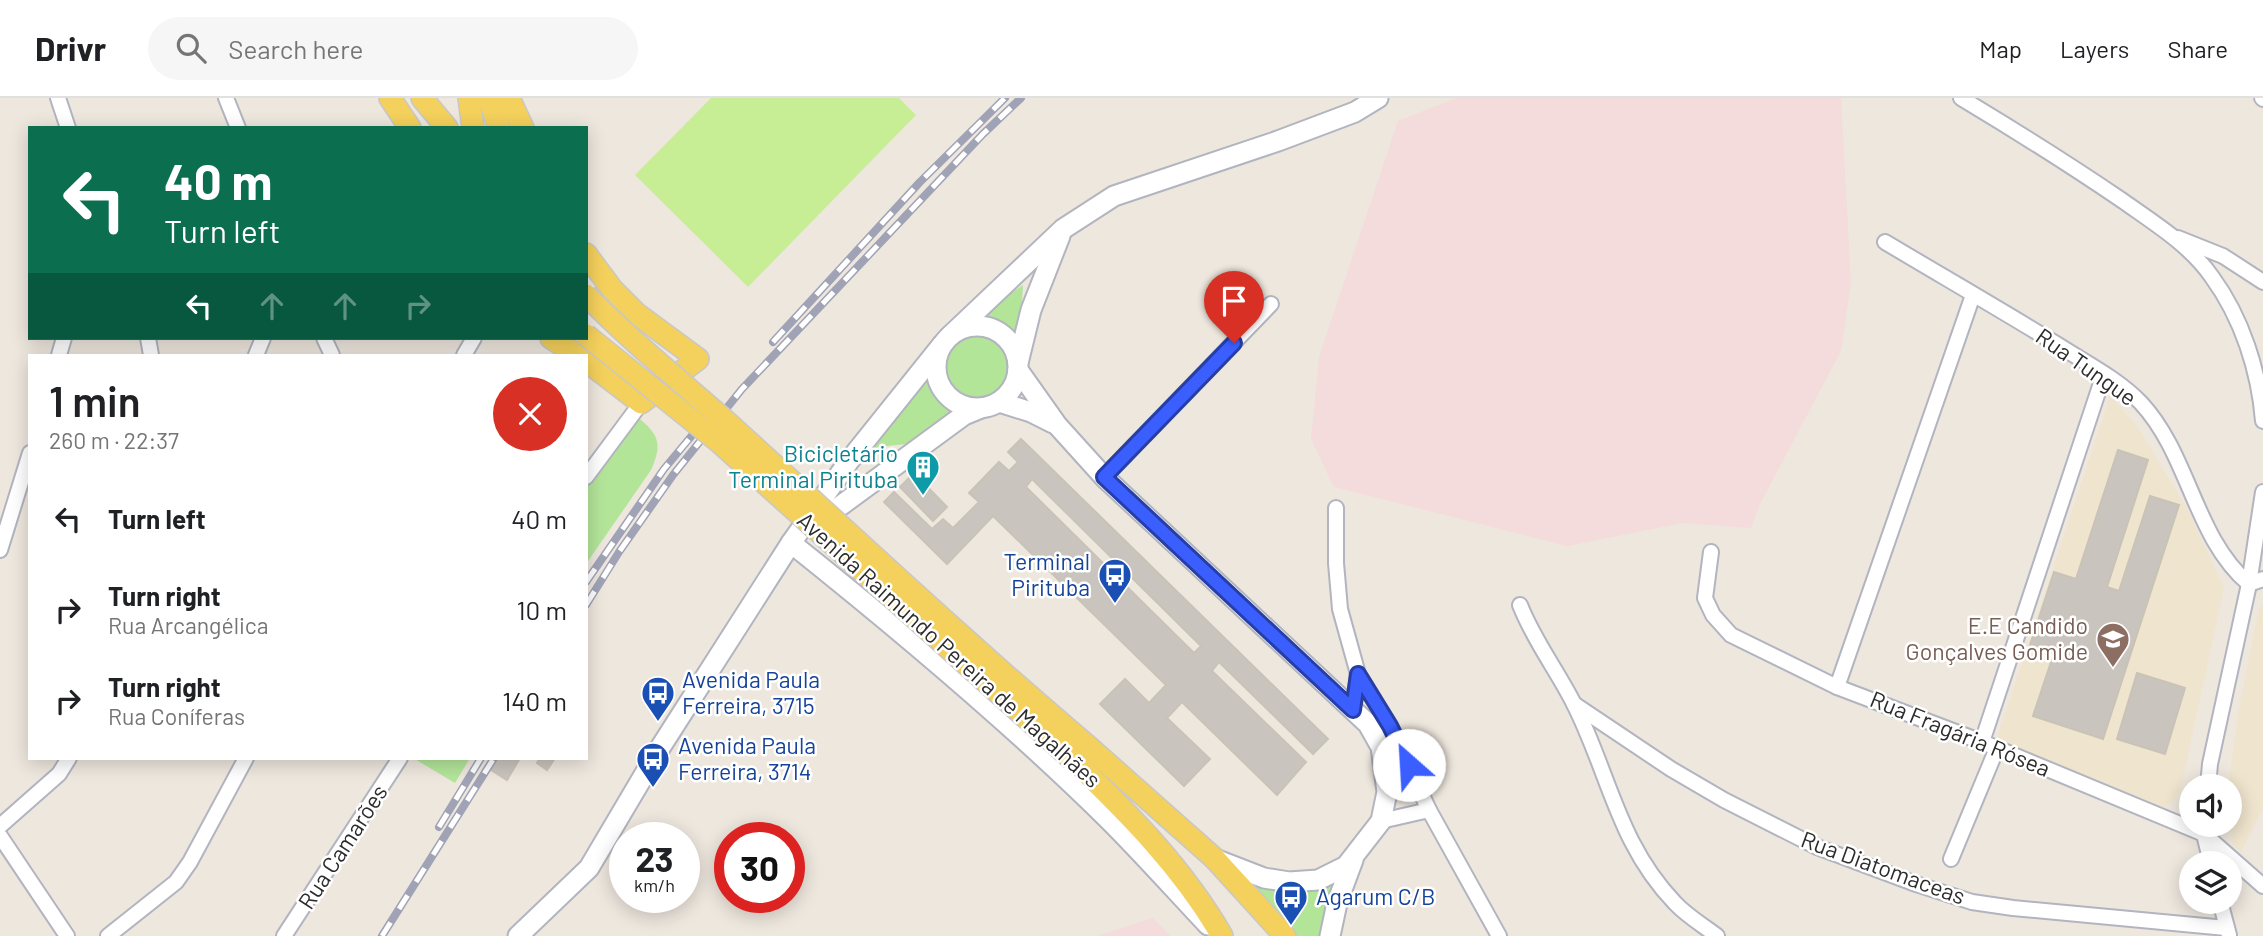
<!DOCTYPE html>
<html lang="en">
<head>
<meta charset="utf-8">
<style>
	body { margin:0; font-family:Barlow,sans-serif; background:#f6f6f6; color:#202124; height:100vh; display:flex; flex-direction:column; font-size:26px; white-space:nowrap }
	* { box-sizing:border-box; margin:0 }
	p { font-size:23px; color:#757577 }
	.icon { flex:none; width:38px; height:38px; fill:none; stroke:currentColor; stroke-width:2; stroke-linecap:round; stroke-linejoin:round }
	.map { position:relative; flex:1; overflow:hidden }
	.details { position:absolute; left:28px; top:256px; width:560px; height:406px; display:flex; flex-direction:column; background:#fff; border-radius:0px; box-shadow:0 4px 18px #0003 }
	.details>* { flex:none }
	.banner { position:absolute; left:28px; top:28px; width:560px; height:214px; border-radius:0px; box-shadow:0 4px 18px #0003; background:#0b6e4f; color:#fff; overflow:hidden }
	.fabs { position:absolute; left:2179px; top:676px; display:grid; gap:14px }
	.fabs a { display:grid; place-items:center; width:63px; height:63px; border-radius:50%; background:#fff; box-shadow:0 4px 18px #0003; font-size:35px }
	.speed { position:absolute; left:609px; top:724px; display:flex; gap:14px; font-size:35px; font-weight:700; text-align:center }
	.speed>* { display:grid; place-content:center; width:91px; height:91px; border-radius:50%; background:#fff; box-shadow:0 4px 18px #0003; line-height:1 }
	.speed small { font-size:18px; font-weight:400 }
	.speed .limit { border:10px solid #d22; background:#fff; color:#111 }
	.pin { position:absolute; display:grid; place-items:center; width:60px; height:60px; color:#fff; margin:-72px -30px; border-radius:50% 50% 50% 0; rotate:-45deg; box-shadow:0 0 7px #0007 }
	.pin .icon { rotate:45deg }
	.me { position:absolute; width:77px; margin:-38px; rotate:334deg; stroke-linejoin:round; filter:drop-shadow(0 0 5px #0008) }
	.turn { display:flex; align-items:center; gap:24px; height:147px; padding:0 21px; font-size:32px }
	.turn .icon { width:91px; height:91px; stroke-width:2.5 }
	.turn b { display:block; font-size:49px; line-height:60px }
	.lanes { display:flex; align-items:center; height:66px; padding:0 21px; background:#0003; justify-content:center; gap:35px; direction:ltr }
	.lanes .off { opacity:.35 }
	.round { display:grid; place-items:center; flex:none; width:74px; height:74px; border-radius:37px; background:#f6f6f6 }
	.head { display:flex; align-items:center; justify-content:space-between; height:119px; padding:0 21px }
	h1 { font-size:42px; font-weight:600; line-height:52px }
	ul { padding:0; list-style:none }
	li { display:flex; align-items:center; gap:21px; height:91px; padding:0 21px }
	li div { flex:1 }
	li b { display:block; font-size:26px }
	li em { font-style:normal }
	header { display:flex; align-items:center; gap:42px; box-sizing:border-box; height:98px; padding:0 35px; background:#fff; border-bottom:2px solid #e0e0e0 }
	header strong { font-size:33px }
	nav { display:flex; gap:38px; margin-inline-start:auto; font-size:24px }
	.search { width:490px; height:63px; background:#f6f6f6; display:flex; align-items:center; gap:18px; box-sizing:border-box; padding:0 24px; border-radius:38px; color:#757577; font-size:26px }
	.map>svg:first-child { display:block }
	.education { fill:#efe4cd }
	.medical { fill:#f4dbdc }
	.green { fill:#b3e599 }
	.pitch { fill:#c7ed95 }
	.building { fill:#c9c4bd; stroke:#c9c3b7; stroke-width:2; fill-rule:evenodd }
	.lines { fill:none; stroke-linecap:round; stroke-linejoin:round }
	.street-casing { stroke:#b2b4bf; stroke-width:18 }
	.secondary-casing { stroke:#b2b4bf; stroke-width:23 }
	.primary-casing { stroke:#c8c8c8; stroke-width:24 }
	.street { stroke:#fff; stroke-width:14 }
	.secondary { stroke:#fff; stroke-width:19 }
	.primary { stroke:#f4d05c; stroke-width:21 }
	.rail-casing { stroke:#a0a3b6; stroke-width:8 }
	.rail { stroke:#fff; stroke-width:5; stroke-dasharray:16; stroke-linecap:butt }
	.primary-bridge-casing { stroke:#c8c8c8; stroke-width:24; stroke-linecap:butt }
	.primary-bridge { stroke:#f4d05c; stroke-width:21 }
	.route-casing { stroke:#263ea5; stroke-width:18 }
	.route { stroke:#3a5ffe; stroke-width:12 }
	.labels { text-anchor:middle; stroke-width:5; stroke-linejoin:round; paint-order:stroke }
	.street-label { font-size:23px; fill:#2c2c2c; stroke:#fff }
	.culture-label { font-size:23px; fill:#0d838f; stroke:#fff; text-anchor:end }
	.transit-label { font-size:23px; fill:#164399; stroke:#fff; text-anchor:start }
	.education-label { font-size:23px; fill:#785e54; stroke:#fff; text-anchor:end }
</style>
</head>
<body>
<header>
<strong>Drivr</strong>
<div class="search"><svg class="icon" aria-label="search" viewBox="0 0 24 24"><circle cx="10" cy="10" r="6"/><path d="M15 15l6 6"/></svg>Search here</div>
<nav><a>Map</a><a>Layers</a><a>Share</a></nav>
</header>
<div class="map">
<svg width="2263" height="838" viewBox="0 0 2263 838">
	<rect width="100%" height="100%" fill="#eee7de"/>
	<g class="education">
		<path d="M2110,298L2137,328L2159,364L2189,414L2224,490L2180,693L2174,703L2162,710L1997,640Z"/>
		<path d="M2263,506V710L2241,754L2231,743L2230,677L2239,610L2259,511Z"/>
	</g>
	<g class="medical">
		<path d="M1456,0H1841L1851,184L1841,253L1759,408L1751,430L1682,425L1567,448L1334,389L1311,341L1319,259L1398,23Z"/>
		<path d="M1153,820L1170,838H1097Z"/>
	</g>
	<g class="green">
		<path d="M1023,187L1019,252C1007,233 992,219 968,225Z"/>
		<circle cx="979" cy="269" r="32"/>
		<path d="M934,262C931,287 945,300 961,317C946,325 927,341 911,345C895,349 881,345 867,356Z"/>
		<path d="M635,317C657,335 664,343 651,372L586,466V389Z"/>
		<path d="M413,660H470L455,685Z"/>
		<path d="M1235,777L1336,780L1324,838H1293Z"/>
	</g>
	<path class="pitch" d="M711,0H899L916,17L748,189L635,77Z"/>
	<g class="building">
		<path d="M1021,341L1328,641L1313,656L1219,564L1212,573L1306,664L1277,697L1182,604L1167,620L1210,661L1184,688L1100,606L1125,581L1149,605L1166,587L993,418L947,466L884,404L894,394L932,431L943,421L953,430L979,404L969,395L999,364L1009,373L1018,364L1008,354ZM1032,381L1201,548L1194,555L1026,389Z"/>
		<path d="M2118,352L2148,362L2107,489L2119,493L2150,398L2179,407L2103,641L2033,618L2054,555L2030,547L2054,474L2076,481Z"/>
		<path d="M914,375L947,409L933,423L900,389Z"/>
		<path d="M2137,575L2185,590L2165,656L2117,641Z"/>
		<path d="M498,660H520L507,682L491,672Z"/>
		<path d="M540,660H555L547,672L537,665Z"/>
	</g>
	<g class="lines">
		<defs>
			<g id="street">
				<path d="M58,0L68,30"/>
				<path d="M226,0L238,30"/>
				<path d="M1961,0C2016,33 2070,67 2123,103C2154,125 2190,147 2212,179C2242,220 2259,273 2263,323"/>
				<path d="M2262,0L2263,1"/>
				<path d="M2178,140L2223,158L2263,184"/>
				<path d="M1885,144C1942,178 2001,212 2058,247C2086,265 2118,281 2141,305C2190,358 2194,439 2249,486L2263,481"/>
				<path d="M148,240L151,257"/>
				<path d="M324,240L332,257"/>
				<path d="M59,257L64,240"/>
				<path d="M256,257L263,240"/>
				<path d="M464,257L474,240"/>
				<path d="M586,379L641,305"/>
				<path d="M1104,379L1271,206"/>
				<path d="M1336,410V465L1340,511L1358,576L1390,628L1429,712L1499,838"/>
				<path d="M0,452L30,355"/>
				<path d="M1711,454L1705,500L1713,517L1731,537L1837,589L1982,644L2204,736L2263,788"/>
				<path d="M1520,507C1534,543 1557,572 1574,606C1609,675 1618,746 1675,805C1687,818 1704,828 1717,838"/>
				<path d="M1837,589L1973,197"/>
				<path d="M1574,606L1671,671L1724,702L1817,749L1916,786L1972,804L2013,810L2226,830"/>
				<path d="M1353,612L1358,576"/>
				<path d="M1982,644L2104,276"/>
				<path d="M2208,688L2210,666L2249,486L2263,394"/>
				<path d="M1381,723L1429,712"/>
				<path d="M0,728L59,676L69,660"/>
				<path d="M2204,736L2211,765"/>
				<path d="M0,738L67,838"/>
				<path d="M1951,761L1997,650"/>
				<path d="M2220,803L2229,837"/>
				<path d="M108,838L176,784L190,764L246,660"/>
				<path d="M284,838L400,660"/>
			</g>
			<g id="secondary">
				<circle cx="977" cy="269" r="41"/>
				<path d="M950,238L1063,131L1114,98L1278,43L1355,14L1378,0"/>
				<path d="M1018,265L1031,212L1060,138"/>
				<path d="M1018,272L1057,327L1104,379L1368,626L1381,649L1387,694L1381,723L1346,768L1318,782L1289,784L1264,780L1215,761"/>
				<path d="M999,304L1031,314L1053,325"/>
				<path d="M817,425L964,317L981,310"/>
				<path d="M791,445C900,532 1010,624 1109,722C1143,756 1175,792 1208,827"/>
				<path d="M518,838L589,770L660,650L791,445L849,363L942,247"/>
				<path d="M1330,838L1337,805L1353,762"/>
			</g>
			<g id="primary">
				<path d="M390,0L410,30"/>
				<path d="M422,0L447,30"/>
				<path d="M469,0L473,30"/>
				<path d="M489,0L499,30"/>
				<path d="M509,0L523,30"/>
				<path d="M586,156L612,191L637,216L698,261L641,305L586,263"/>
				<path d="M551,240L577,257"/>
				<path d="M1090,650L1214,760L1285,838"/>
				<path d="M1072,661C1128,715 1183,770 1222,838"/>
			</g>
		</defs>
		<use href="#street" class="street-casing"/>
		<use href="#secondary" class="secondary-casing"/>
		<use href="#primary" class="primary-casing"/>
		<use href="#street" class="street"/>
		<use href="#secondary" class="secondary"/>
		<use href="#primary" class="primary"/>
		<defs>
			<g id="rail">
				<path d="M773,244L920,84L1005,0"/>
				<path d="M586,484L664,371L704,323"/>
				<path d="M586,507L619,454L673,377L742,291L983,36L1021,0"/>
				<path d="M439,729L481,660"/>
				<path d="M382,838L494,660"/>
			</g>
		</defs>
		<use href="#rail" class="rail-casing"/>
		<use href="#rail" class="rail"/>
		<defs>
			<g id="primary-bridge">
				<path d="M586,197C631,243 680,283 728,325C848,434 966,545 1090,650"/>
				<path d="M586,237L719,344L1072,661"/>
			</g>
		</defs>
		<use href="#primary-bridge" class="primary-bridge-casing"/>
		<use href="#primary-bridge" class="primary-bridge"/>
	</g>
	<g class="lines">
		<defs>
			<path id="route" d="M1234,245L1104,379L1353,612L1358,576L1390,628L1409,667"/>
		</defs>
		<use href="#route" class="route-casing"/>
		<use href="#route" class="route"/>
	</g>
	<defs>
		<symbol id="building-pin" viewBox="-11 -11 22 30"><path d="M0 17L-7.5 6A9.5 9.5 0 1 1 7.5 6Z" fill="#0f9aa8" stroke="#fff"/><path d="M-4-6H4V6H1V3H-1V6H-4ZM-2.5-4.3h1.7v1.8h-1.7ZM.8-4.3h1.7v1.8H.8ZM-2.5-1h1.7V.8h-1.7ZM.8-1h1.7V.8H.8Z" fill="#fff"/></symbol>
		<symbol id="bus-pin" viewBox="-11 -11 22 30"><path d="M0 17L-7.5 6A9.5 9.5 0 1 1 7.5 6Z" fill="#1a4fb4" stroke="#fff"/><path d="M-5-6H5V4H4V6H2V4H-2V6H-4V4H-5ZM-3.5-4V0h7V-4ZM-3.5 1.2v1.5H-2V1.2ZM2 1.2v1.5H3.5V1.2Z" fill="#fff"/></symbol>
		<symbol id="school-pin" viewBox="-11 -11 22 30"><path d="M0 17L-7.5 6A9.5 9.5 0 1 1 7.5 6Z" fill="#8d6e63" stroke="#fff"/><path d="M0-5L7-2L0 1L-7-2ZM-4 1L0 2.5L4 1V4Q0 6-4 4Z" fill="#fff"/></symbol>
	</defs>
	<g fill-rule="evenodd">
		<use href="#building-pin" x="904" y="350" width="38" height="52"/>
		<use href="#bus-pin" x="1096" y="458" width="38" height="52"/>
		<use href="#school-pin" x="2094" y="522" width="38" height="52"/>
		<use href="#bus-pin" x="639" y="576" width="38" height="52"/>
		<use href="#bus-pin" x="634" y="642" width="38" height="52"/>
		<use href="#bus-pin" x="1272" y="780" width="38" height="52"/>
	</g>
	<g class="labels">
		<g class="street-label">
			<text transform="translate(2086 269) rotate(35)" y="8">Rua Tungue</text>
			<text transform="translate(949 552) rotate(42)" y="8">Avenida Raimundo Pereira de Magalhães</text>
			<text transform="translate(1960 636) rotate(22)" y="8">Rua Fragária Rósea</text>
			<text transform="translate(343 749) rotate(-57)" y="8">Rua Camarões</text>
			<text transform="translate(1883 770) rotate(20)" y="8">Rua Diatomaceas</text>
		</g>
		<g class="culture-label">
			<text x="898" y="364">Bicicletário<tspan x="898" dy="26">Terminal Pirituba</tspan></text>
		</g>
		<g class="transit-label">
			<text x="1090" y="472" text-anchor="end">Terminal<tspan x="1090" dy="26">Pirituba</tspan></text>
			<text x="682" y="590">Avenida Paula<tspan x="682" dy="26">Ferreira, 3715</tspan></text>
			<text x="678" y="656">Avenida Paula<tspan x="678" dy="26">Ferreira, 3714</tspan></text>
			<text x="1316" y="807">Agarum C/B</text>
		</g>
		<g class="education-label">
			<text x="2088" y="536">E.E Candido<tspan x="2088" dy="26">Gonçalves Gomide</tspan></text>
		</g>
	</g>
</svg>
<div class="fabs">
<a><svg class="icon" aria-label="sound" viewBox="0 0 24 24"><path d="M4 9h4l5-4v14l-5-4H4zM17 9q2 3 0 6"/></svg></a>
<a><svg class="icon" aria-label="layers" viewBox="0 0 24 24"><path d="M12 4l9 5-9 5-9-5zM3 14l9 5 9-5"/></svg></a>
</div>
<div class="speed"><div>23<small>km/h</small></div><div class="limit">30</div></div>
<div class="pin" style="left:1234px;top:245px;background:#d93025"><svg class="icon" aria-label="arrive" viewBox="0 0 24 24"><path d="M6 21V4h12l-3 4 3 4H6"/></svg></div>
<svg class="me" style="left:1409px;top:667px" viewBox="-20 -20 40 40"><circle r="19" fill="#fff"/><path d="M0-13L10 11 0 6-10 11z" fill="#3a5ffe"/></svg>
<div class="banner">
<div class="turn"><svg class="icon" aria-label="left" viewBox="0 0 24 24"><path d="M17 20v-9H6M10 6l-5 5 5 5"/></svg><div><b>40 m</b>Turn left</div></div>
<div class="lanes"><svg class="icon" aria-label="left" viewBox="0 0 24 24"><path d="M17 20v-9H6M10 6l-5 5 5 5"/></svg><svg class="icon off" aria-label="ahead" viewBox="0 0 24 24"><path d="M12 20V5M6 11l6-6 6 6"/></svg><svg class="icon off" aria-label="ahead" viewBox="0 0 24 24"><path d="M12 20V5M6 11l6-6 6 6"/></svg><svg class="icon off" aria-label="right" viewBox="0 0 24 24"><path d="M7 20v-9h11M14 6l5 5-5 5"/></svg></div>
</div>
<section class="details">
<div class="head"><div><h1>1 min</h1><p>260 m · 22:37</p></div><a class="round" style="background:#d93025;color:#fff"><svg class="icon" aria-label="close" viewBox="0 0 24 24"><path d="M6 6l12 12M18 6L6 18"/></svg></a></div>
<ul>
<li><svg class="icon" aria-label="left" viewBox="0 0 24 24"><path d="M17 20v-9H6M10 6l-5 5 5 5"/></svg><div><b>Turn left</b></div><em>40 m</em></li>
<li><svg class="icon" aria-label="right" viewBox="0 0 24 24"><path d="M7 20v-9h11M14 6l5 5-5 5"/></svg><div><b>Turn right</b><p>Rua Arcangélica</p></div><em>10 m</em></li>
<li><svg class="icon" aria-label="right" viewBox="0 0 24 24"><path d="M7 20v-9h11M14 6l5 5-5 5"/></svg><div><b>Turn right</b><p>Rua Coníferas</p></div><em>140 m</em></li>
</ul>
</section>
</div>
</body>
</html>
